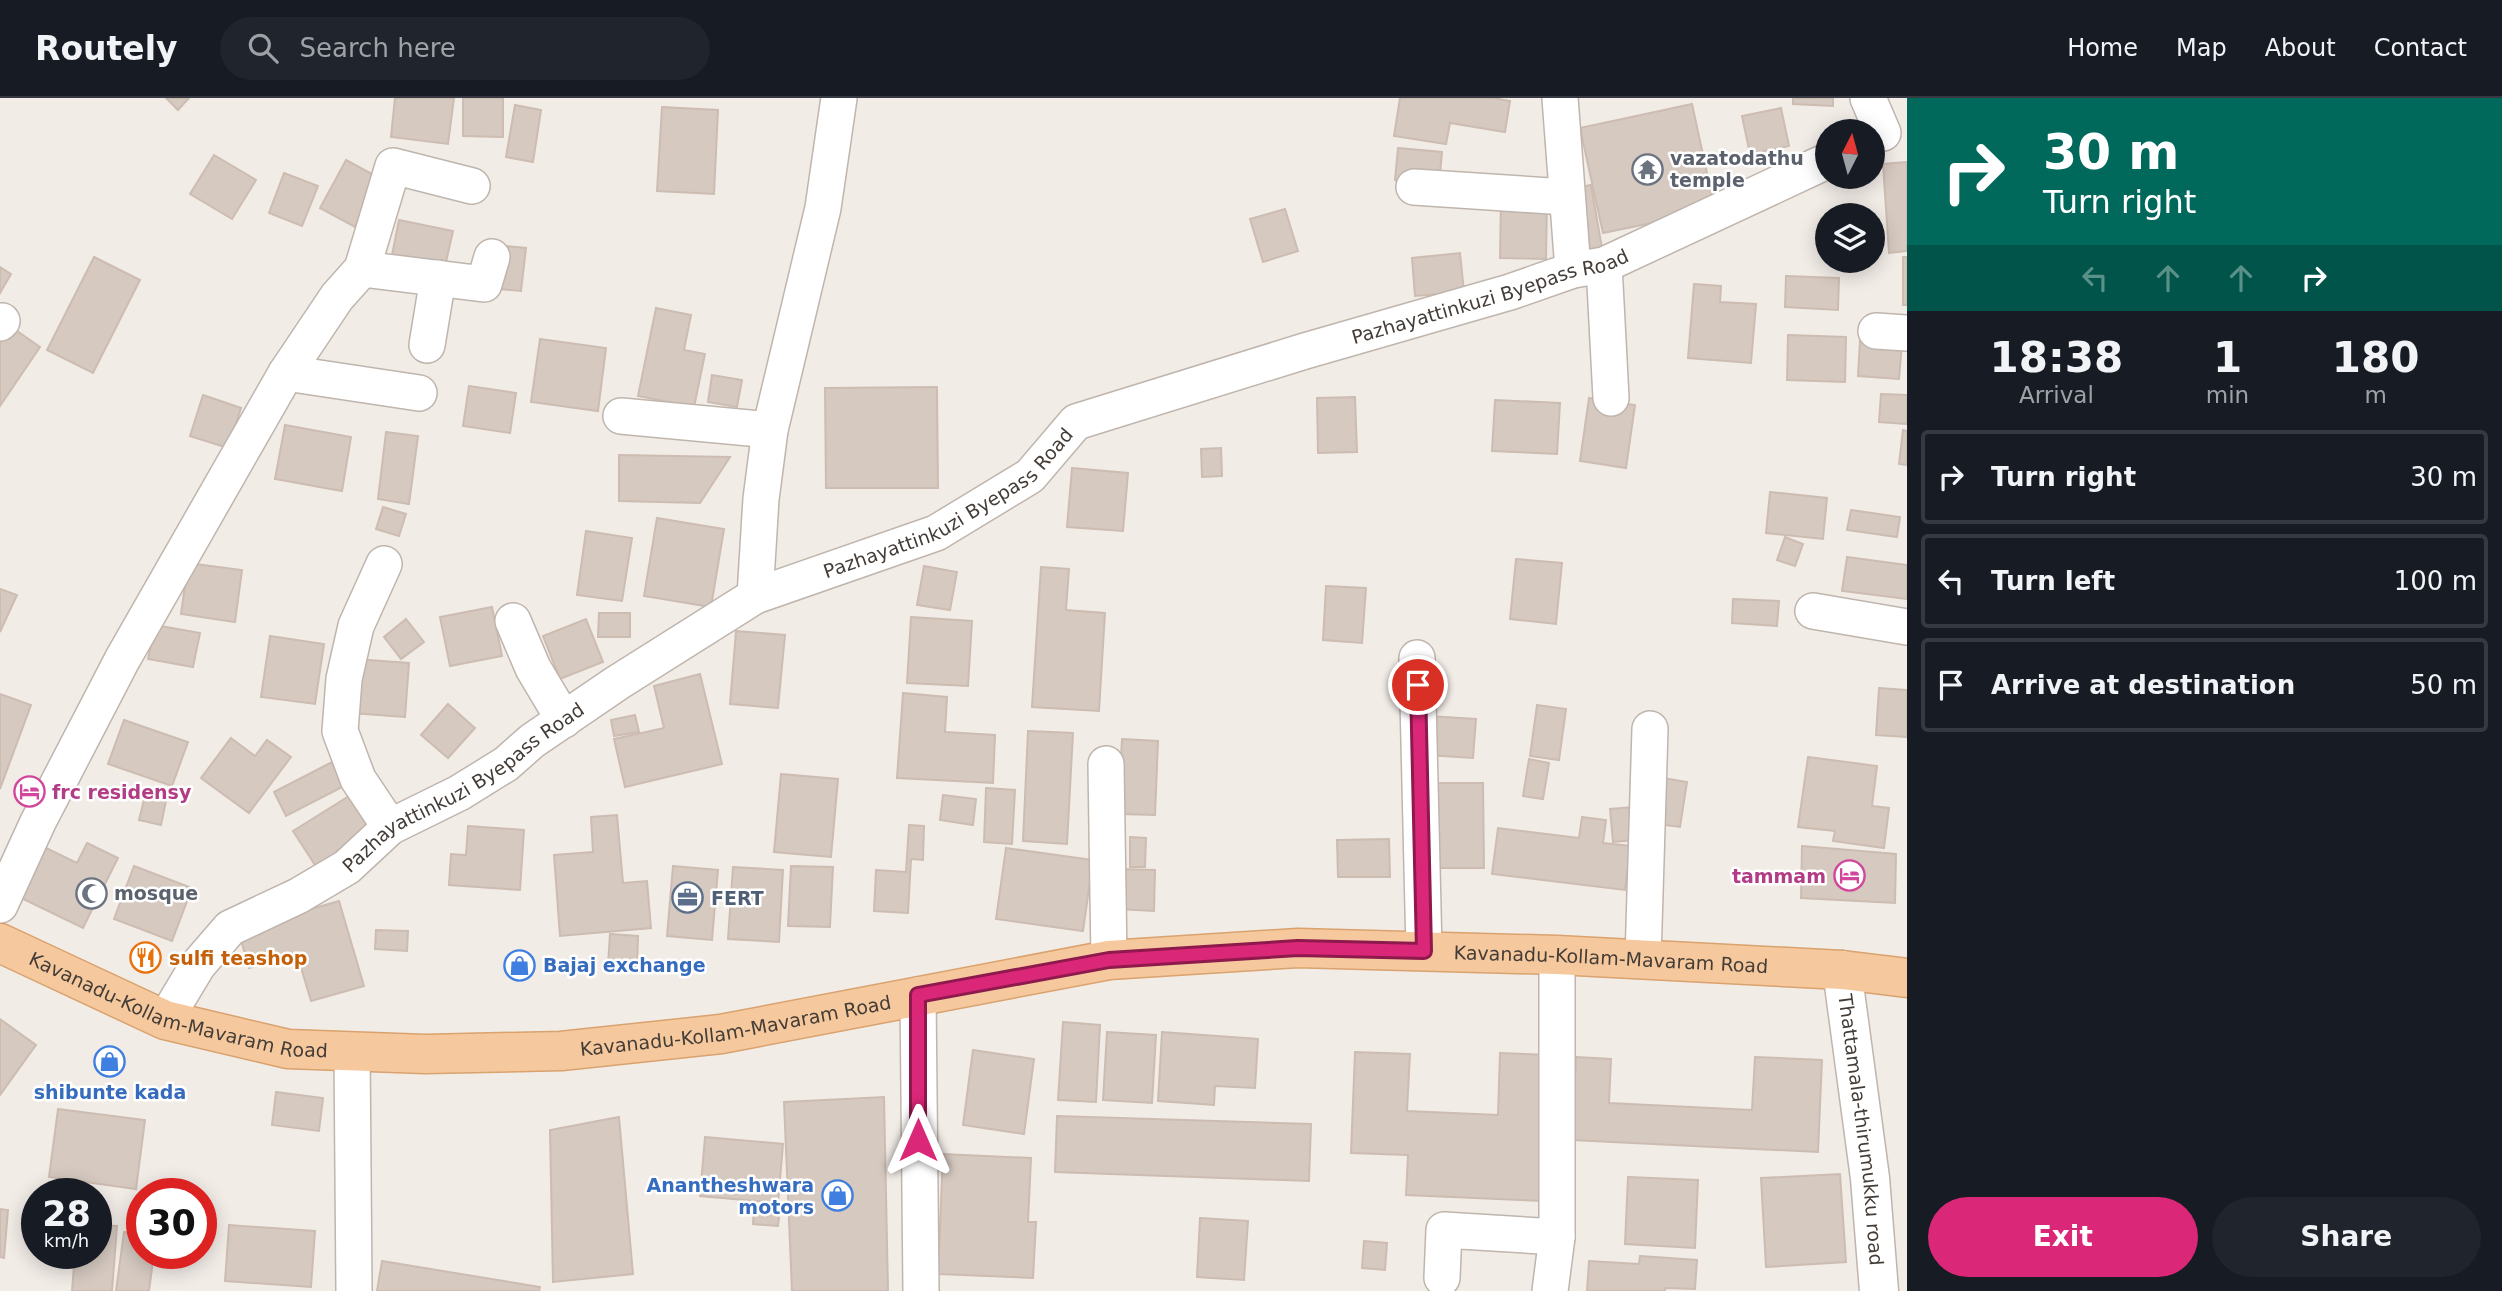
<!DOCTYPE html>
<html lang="en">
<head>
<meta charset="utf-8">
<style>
	body { margin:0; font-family:"DejaVu Sans",sans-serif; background:#20242c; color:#f1f3f6; height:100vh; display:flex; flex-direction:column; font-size:26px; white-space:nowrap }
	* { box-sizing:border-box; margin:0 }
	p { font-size:23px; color:#9ea1a6 }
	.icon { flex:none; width:38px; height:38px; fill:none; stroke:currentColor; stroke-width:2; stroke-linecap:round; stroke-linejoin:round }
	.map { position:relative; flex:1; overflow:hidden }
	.sheet { display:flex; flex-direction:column; background:#171b24; width:595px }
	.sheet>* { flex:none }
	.hud { background:#00695c; color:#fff; overflow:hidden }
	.needle { width:46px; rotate:6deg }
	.buttons { position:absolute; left:1815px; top:21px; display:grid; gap:14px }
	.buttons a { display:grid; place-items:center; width:70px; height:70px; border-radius:50%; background:#171b24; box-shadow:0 4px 18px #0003; font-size:35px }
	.speed { position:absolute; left:21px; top:1080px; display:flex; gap:14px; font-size:35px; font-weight:700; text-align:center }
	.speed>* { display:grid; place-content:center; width:91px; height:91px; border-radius:50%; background:#171b24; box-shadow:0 4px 18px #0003; line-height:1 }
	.speed small { font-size:18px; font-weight:400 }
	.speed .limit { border:10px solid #d22; background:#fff; color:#111 }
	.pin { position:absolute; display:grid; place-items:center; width:60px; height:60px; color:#fff; margin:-30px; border:4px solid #fff; border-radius:50%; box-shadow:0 2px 7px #0007 }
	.me { position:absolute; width:77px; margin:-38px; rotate:0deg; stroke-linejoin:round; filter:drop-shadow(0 0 5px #0008) }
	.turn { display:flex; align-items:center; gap:24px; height:147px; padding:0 21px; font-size:32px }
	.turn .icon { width:91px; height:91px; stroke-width:2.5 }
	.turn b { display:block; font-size:49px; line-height:60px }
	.lanes { display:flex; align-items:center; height:66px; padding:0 21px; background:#0003; justify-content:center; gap:35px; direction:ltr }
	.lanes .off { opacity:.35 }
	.eta { display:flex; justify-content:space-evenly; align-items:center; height:119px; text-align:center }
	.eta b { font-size:42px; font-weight:600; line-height:49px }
	.cta { display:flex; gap:14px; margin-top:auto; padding:14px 21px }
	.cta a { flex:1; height:80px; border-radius:42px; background:#db2777; color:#fff; font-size:28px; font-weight:600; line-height:80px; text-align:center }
	.cta a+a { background:#20242c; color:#f1f3f6 }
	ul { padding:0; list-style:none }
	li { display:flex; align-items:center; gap:21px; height:94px; margin:0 14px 10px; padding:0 7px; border:4px solid #363941; border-radius:7px }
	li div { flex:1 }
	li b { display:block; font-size:26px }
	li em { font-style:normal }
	header { display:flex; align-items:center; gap:42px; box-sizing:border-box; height:98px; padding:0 35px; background:#171b24; border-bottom:2px solid #363941 }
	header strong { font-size:33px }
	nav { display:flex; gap:38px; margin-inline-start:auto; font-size:24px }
	.search { width:490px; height:63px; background:#20242c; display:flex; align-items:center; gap:18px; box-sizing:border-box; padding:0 24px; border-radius:38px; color:#9ea1a6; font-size:26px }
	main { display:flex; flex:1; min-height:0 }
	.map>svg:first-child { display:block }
	.building { fill:#d5c9c0; stroke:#cdbcb1; stroke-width:2 }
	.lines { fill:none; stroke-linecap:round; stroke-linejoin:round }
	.minor-casing { stroke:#bfb5ad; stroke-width:38 }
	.tertiary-casing { stroke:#bfb5ad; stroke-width:41 }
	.primary-casing { stroke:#d9a26e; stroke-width:41 }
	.minor { stroke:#fff; stroke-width:35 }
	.tertiary { stroke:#fff; stroke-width:38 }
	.primary { stroke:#f5c99d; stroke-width:38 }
	.route-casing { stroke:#8e194d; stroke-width:18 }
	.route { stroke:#db2777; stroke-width:12 }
	.labels { text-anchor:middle; stroke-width:5; stroke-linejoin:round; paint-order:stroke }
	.worship-label { font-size:19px; font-weight:bold; fill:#5b616d; stroke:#fff; text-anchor:start }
	.street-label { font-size:19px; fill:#443c37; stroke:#fff }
	.hotel-label { font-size:19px; font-weight:bold; fill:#b23c85; stroke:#fff; text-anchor:start }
	.service-label { font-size:19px; font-weight:bold; fill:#4e5e75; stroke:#fff; text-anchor:start }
	.food-label { font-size:19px; font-weight:bold; fill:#c56008; stroke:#fff; text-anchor:start }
	.shop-label { font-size:19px; font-weight:bold; fill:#366cbe; stroke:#fff; text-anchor:start }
</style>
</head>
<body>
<header>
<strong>Routely</strong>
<div class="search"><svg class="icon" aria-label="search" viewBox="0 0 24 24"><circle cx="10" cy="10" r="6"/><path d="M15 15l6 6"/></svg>Search here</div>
<nav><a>Home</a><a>Map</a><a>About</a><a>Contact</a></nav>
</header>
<main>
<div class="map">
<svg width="1907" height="1193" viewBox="0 0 1907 1193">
	<rect width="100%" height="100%" fill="#f2ece7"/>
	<g class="building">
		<path d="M166,0H189L178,12Z"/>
		<path d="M395,0H454L448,46L391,39Z"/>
		<path d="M463,0H503V39L463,38Z"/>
		<path d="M1400,0H1493L1510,3L1505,34L1450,25L1446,46L1394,38Z"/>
		<path d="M1793,0H1833V8L1793,6Z"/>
		<path d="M1692,6L1715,112L1603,135L1580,30Z"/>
		<path d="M515,7L541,12L533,64L506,59Z"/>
		<path d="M662,9L718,12L714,96L657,93Z"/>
		<path d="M1781,10L1789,48L1750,56L1742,18Z"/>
		<path d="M1398,50L1442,54L1439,86L1395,82Z"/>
		<path d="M214,57L256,82L232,121L190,96Z"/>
		<path d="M346,62L381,81L355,129L320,110Z"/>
		<path d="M1907,64V153L1889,155L1883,66Z"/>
		<path d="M284,75L318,88L302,128L269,115Z"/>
		<path d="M1591,87L1602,150L1581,154L1570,91Z"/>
		<path d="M1501,100L1547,101L1546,161L1500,160Z"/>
		<path d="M1285,111L1298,153L1263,164L1250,121Z"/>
		<path d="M399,122L453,133L444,173L391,162Z"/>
		<path d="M504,148L526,150L521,193L499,191Z"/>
		<path d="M1460,155L1464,194L1415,198L1412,160Z"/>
		<path d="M94,159L140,182L93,275L47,252Z"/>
		<rect x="1903" y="159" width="4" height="48"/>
		<path d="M0,169L11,176L0,195Z"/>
		<path d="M1786,178L1839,180L1838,212L1785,209Z"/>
		<path d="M1694,186L1721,188L1720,204L1756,206L1751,265L1688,260Z"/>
		<path d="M656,210L691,217L684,252L705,256L694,309L638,298Z"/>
		<path d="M10,228L40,249L0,308V242Z"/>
		<path d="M1788,237L1846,239L1845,284L1787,282Z"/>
		<path d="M540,241L606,250L598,313L531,304Z"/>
		<path d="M1860,242L1902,245L1899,281L1858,278Z"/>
		<path d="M712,277L742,282L737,309L708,304Z"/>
		<path d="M469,288L516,295L510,335L463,328Z"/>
		<path d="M937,289L938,390H826L825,290Z"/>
		<path d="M1881,296L1907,297V326L1879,324Z"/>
		<path d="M203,297L241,310L228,350L190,338Z"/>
		<path d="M1355,299L1357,354L1318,355L1317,300Z"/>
		<path d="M1589,300L1635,307L1626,370L1580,363Z"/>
		<path d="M1495,302L1560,305L1557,356L1492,353Z"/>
		<path d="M285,327L351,339L342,393L275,381Z"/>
		<path d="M1903,332L1907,333V367L1899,366Z"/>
		<path d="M386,334L418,338L409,406L378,401Z"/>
		<path d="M1221,350L1222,378L1202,379L1201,351Z"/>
		<path d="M619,357L730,359L700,405L619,403Z"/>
		<path d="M1072,370L1128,375L1123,433L1067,429Z"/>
		<path d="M1770,394L1827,400L1823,441L1766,435Z"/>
		<path d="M383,409L406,416L399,438L376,431Z"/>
		<path d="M1851,412L1900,419L1897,439L1847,432Z"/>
		<path d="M657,420L724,431L711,509L644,498Z"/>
		<path d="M586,433L632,440L622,503L577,497Z"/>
		<path d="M1785,439L1803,446L1795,468L1777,462Z"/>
		<path d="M1847,459L1907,467V501L1842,493Z"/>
		<path d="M1516,461L1562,465L1556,526L1510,521Z"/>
		<path d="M188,465L242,472L235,524L181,516Z"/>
		<path d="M924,468L957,474L950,512L917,507Z"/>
		<path d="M1041,469L1069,471L1066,512L1105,515L1099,613L1032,609Z"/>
		<path d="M1326,488L1366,490L1362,545L1323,542Z"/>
		<path d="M0,491L17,497L0,534Z"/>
		<path d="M1733,501L1779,503L1777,528L1732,525Z"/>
		<path d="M492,509L502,558L450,568L440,519Z"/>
		<path d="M599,515H630V539H598Z"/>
		<path d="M911,519L972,523L968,588L907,585Z"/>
		<path d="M406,521L424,544L401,561L384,539Z"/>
		<path d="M586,521L603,564L560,581L543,538Z"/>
		<path d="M155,527L200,535L193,569L148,561Z"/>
		<path d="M736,533L785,537L778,610L730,606Z"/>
		<path d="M270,538L324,546L315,606L261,599Z"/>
		<path d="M355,561L409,565L405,619L351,615Z"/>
		<path d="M700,576L722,666L625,689L614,641L664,630L654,588Z"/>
		<path d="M1879,590L1907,592V639L1876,637Z"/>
		<path d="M903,595L947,599L945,634L995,637L993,685L897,680Z"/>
		<path d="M0,596L31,607L0,691Z"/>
		<path d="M448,606L475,630L448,660L421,637Z"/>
		<path d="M1537,607L1566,611L1559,662L1530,658Z"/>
		<path d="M635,617L639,634L614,638L611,622Z"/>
		<path d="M1429,618L1476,621L1473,660L1427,657Z"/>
		<path d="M124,622L188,644L172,688L108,666Z"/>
		<path d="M1028,633L1073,635L1067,746L1023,743Z"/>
		<path d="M231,640L255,658L267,642L291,659L249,715L201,680Z"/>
		<path d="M1122,641L1158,643L1155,717L1118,716Z"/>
		<path d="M1808,659L1877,668L1872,708L1889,710L1884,750L1833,743L1835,733L1798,729Z"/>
		<path d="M1529,661L1549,665L1543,701L1523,698Z"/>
		<path d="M332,664L344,688L286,718L274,694Z"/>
		<path d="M781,676L838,681L831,759L774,754Z"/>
		<path d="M1663,680L1687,684L1680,729L1656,726Z"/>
		<path d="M1437,685H1483L1484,770H1438Z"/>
		<path d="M986,690L1015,692L1012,746L984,744Z"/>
		<path d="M146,694L167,698L161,727L139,722Z"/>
		<path d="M943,697L976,701L973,727L940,722Z"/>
		<path d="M349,698L372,734L317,770L293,733Z"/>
		<path d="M1633,709L1635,742L1613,744L1610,711Z"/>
		<path d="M617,717L623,785L647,783L651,830L560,838L554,757L593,754L591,719Z"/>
		<path d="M1582,719L1606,722L1603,745L1631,748L1625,792L1492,776L1498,730L1579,740Z"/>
		<path d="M909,727L924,728L923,762L911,761L908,815L874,813L876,772L906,774Z"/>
		<path d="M468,728L524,732L520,792L449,787L451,756L466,757Z"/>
		<path d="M1130,739L1146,740L1145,769H1130Z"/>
		<path d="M1389,741L1390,779H1338L1337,742Z"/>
		<path d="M87,745L118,760L83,830L15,797L40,747L77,765Z"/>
		<path d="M1802,748L1896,756L1895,805L1801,800Z"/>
		<path d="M1006,750L1093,762L1083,833L996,821Z"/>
		<path d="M134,768L192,790L172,843L114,821Z"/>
		<path d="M673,768L718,772L712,842L667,838Z"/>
		<path d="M791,768L833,769L830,829L788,828Z"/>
		<path d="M733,769L783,772L779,844L728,841Z"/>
		<path d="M1118,771L1155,772L1154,813L1117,811Z"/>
		<path d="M339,803L364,888L311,903L297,856L249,870L238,832Z"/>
		<path d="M376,832L408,833L407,853L375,851Z"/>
		<path d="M610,836L638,838L637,868L608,866Z"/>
		<path d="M0,921L36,947L0,997Z"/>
		<path d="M1063,924L1100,927L1096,1004L1058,1002Z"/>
		<path d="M1107,934L1156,937L1152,1005L1103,1002Z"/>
		<path d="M1162,934L1258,941L1255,990L1215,988L1214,1007L1158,1003Z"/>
		<path d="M973,952L1034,961L1024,1036L963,1027Z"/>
		<path d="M1355,954L1410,956L1407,1013L1498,1017L1500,955L1548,957L1542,1103L1406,1097L1408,1057L1351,1055Z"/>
		<path d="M1576,959L1611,961L1609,1005L1752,1012L1755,959L1822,962L1818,1054L1572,1042Z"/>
		<path d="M276,994L323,1000L319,1033L272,1027Z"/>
		<path d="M884,999L888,1193H792L784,1004Z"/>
		<path d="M58,1011L145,1022L136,1091L49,1079Z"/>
		<path d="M1057,1018L1311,1026L1309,1083L1055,1074Z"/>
		<path d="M619,1019L633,1176L553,1184L550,1032Z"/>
		<path d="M705,1039L783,1046L778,1105L700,1098Z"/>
		<path d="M943,1056L1031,1060L1028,1124H1036L1033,1180L938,1176Z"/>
		<path d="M1840,1076L1846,1164L1766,1169L1761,1080Z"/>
		<path d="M1628,1079L1698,1082L1695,1150L1625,1146Z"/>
		<path d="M754,1109L780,1111L778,1128L753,1126Z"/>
		<path d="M0,1111L8,1112L4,1160L0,1159Z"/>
		<path d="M1200,1120L1248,1123L1244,1182L1197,1179Z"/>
		<path d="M96,1127L117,1128L112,1193H72L75,1155H96Z"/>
		<path d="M229,1127L315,1133L311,1189L225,1183Z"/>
		<path d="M124,1134L142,1136V1155H154L149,1193H116Z"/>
		<path d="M1364,1143L1387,1145L1385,1172L1362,1170Z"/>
		<path d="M1640,1158L1697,1162L1695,1191L1665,1190V1193H1587L1589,1163L1639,1166Z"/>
		<path d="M382,1163L540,1189L539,1193H377Z"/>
	</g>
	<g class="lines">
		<defs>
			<g id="minor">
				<path d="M1560,0L1573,172"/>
				<path d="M1868,0L1883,35"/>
				<path d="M1414,89L1566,99"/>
				<path d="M1604,167L1611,300"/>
				<path d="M362,171L484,186L492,159"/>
				<path d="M0,225L2,223"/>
				<path d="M1876,233L1907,235"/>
				<path d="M427,247L438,180"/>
				<path d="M286,275L419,295"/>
				<path d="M621,318L770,332"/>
				<path d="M384,466L356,528L344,581L340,633L358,681L390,729"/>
				<path d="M755,498L761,401L770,332L823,110L839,0"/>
				<path d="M1813,513L1907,529"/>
				<path d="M513,523L533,570L564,622"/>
				<path d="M1417,560L1424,853"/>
				<path d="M1106,666L1109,862"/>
				<path d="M0,807L38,724L122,562L286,275L337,199L362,171L393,68L472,88"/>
				<path d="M1643,861L1650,631"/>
				<path d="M918,897L921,1193"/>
				<path id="s1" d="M165,922L198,867L230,830L298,798L347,769L390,729L459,695L506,666L532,643L617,585L755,498L936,435L1030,378L1076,324L1305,253L1510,194L1573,172L1604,167L1827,63"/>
				<path d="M352,953L354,1193"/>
				<path d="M1442,1180L1444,1132L1557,1139"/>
				<path d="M1550,1193L1557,1139V857"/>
			</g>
			<g id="tertiary">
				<path id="s2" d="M1842,872L1870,1080L1879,1193"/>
			</g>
			<g id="primary">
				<path id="s3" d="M0,845L165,922L288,951L425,956L561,953L721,936L1109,862L1298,850L1557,857L1842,872L1907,880"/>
			</g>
		</defs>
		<use href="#minor" class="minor-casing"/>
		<use href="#tertiary" class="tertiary-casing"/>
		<use href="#primary" class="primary-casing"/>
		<use href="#minor" class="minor"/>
		<use href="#tertiary" class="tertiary"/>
		<use href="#primary" class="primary"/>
	</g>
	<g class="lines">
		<defs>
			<path id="route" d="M918,1042V897L1109,862L1298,850L1424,853L1418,587"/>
		</defs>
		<use href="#route" class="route-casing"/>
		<use href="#route" class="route"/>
	</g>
	<defs>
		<symbol id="temple-ring" viewBox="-11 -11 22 22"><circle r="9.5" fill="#fff" stroke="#6b7280" stroke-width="1.5"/><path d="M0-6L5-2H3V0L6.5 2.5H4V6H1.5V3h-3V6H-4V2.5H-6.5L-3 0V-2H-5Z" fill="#6b7280"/></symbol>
		<symbol id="hotel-ring" viewBox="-11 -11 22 22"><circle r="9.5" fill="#fff" stroke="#d1479c" stroke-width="1.5"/><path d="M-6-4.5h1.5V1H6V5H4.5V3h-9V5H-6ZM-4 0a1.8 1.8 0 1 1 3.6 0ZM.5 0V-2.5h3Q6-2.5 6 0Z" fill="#d1479c"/></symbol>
		<symbol id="mosque-ring" viewBox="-11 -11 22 22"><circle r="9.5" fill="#fff" stroke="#6b7280" stroke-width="1.5"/><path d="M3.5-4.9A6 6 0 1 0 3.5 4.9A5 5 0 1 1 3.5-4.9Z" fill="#6b7280"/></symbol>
		<symbol id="office-ring" viewBox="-11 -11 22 22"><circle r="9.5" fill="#fff" stroke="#5c6f8a" stroke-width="1.5"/><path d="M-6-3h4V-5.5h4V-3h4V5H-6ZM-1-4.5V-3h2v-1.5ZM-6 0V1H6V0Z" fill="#5c6f8a"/></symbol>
		<symbol id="restaurant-ring" viewBox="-11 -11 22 22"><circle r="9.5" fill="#fff" stroke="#e8710a" stroke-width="1.5"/><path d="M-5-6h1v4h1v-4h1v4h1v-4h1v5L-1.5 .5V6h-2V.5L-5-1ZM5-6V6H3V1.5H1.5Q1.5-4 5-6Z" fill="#e8710a"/></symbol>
		<symbol id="shop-ring" viewBox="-11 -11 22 22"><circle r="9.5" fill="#fff" stroke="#3f7fe0" stroke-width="1.5"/><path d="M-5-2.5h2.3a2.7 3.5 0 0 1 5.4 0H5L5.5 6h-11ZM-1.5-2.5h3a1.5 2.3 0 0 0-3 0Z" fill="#3f7fe0"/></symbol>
	</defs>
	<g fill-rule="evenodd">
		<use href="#temple-ring" x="1630" y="54" width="35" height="35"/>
		<use href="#hotel-ring" x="12" y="676" width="35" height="35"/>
		<use href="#hotel-ring" x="1832" y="760" width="35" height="35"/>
		<use href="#mosque-ring" x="74" y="778" width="35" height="35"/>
		<use href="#office-ring" x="670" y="782" width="35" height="35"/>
		<use href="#restaurant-ring" x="128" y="842" width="35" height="35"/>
		<use href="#shop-ring" x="502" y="850" width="35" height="35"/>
		<use href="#shop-ring" x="92" y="946" width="35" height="35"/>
		<use href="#shop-ring" x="820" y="1080" width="35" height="35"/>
	</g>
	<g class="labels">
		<g class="worship-label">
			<text x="1670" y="67">vazatodathu<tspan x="1670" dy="22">temple</tspan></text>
			<text x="114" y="802">mosque</text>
		</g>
		<g class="street-label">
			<text dy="7" stroke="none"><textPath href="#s1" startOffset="1542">Pazhayattinkuzi Byepass Road</textPath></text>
			<text dy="7" stroke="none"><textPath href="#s1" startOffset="954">Pazhayattinkuzi Byepass Road</textPath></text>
			<text dy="7" stroke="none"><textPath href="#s1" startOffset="387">Pazhayattinkuzi Byepass Road</textPath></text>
			<text dy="7" stroke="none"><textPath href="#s3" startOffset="1640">Kavanadu-Kollam-Mavaram Road</textPath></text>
			<text dy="7" stroke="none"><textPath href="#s3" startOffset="191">Kavanadu-Kollam-Mavaram Road</textPath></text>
			<text dy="7" stroke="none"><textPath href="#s3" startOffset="758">Kavanadu-Kollam-Mavaram Road</textPath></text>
			<text dy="7" stroke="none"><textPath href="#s2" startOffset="161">Thattamala-thirumukku road</textPath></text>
		</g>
		<g class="hotel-label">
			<text x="52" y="701">frc residensy</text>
			<text x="1826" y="785" text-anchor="end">tammam</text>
		</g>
		<g class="service-label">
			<text x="711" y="807">FERT</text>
		</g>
		<g class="food-label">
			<text x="169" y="867">sulfi teashop</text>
		</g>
		<g class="shop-label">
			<text x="543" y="874">Bajaj exchange</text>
			<text x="110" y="1001" text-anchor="middle">shibunte kada</text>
			<text x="814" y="1094" text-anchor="end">Anantheshwara<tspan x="814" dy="22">motors</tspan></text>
		</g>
	</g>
</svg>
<div class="buttons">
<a><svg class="needle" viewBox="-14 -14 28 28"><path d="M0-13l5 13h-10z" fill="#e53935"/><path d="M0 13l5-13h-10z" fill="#9ea1a6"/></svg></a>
<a><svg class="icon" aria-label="layers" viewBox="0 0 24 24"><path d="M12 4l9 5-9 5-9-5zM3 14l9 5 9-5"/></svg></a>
</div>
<div class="speed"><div>28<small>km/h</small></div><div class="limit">30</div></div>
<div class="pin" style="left:1418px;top:587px;background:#d93025"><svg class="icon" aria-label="arrive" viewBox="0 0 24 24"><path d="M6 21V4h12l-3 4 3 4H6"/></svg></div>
<svg class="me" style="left:918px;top:1042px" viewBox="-20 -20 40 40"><path d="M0-17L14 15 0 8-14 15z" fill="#db2777" stroke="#fff" stroke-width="4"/></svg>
</div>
<section class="sheet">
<div class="hud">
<div class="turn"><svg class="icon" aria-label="right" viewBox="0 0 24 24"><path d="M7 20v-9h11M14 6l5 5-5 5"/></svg><div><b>30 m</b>Turn right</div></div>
<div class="lanes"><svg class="icon off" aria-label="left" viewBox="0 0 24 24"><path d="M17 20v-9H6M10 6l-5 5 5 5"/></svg><svg class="icon off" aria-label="ahead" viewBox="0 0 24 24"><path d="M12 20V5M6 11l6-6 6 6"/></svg><svg class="icon off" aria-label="ahead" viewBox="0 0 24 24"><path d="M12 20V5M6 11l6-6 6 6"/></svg><svg class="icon" aria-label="right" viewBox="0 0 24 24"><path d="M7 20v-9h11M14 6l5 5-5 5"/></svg></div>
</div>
<div class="eta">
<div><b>18:38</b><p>Arrival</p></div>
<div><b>1</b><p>min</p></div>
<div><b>180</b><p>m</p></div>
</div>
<ul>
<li><svg class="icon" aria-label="right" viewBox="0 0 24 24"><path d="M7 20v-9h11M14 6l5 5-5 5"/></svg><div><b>Turn right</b></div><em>30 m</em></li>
<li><svg class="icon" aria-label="left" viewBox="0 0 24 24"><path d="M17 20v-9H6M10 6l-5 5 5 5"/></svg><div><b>Turn left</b></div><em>100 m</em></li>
<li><svg class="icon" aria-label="arrive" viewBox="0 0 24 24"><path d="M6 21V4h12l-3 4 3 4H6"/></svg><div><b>Arrive at destination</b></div><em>50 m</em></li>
</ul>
<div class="cta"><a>Exit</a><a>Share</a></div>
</section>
</main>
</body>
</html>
